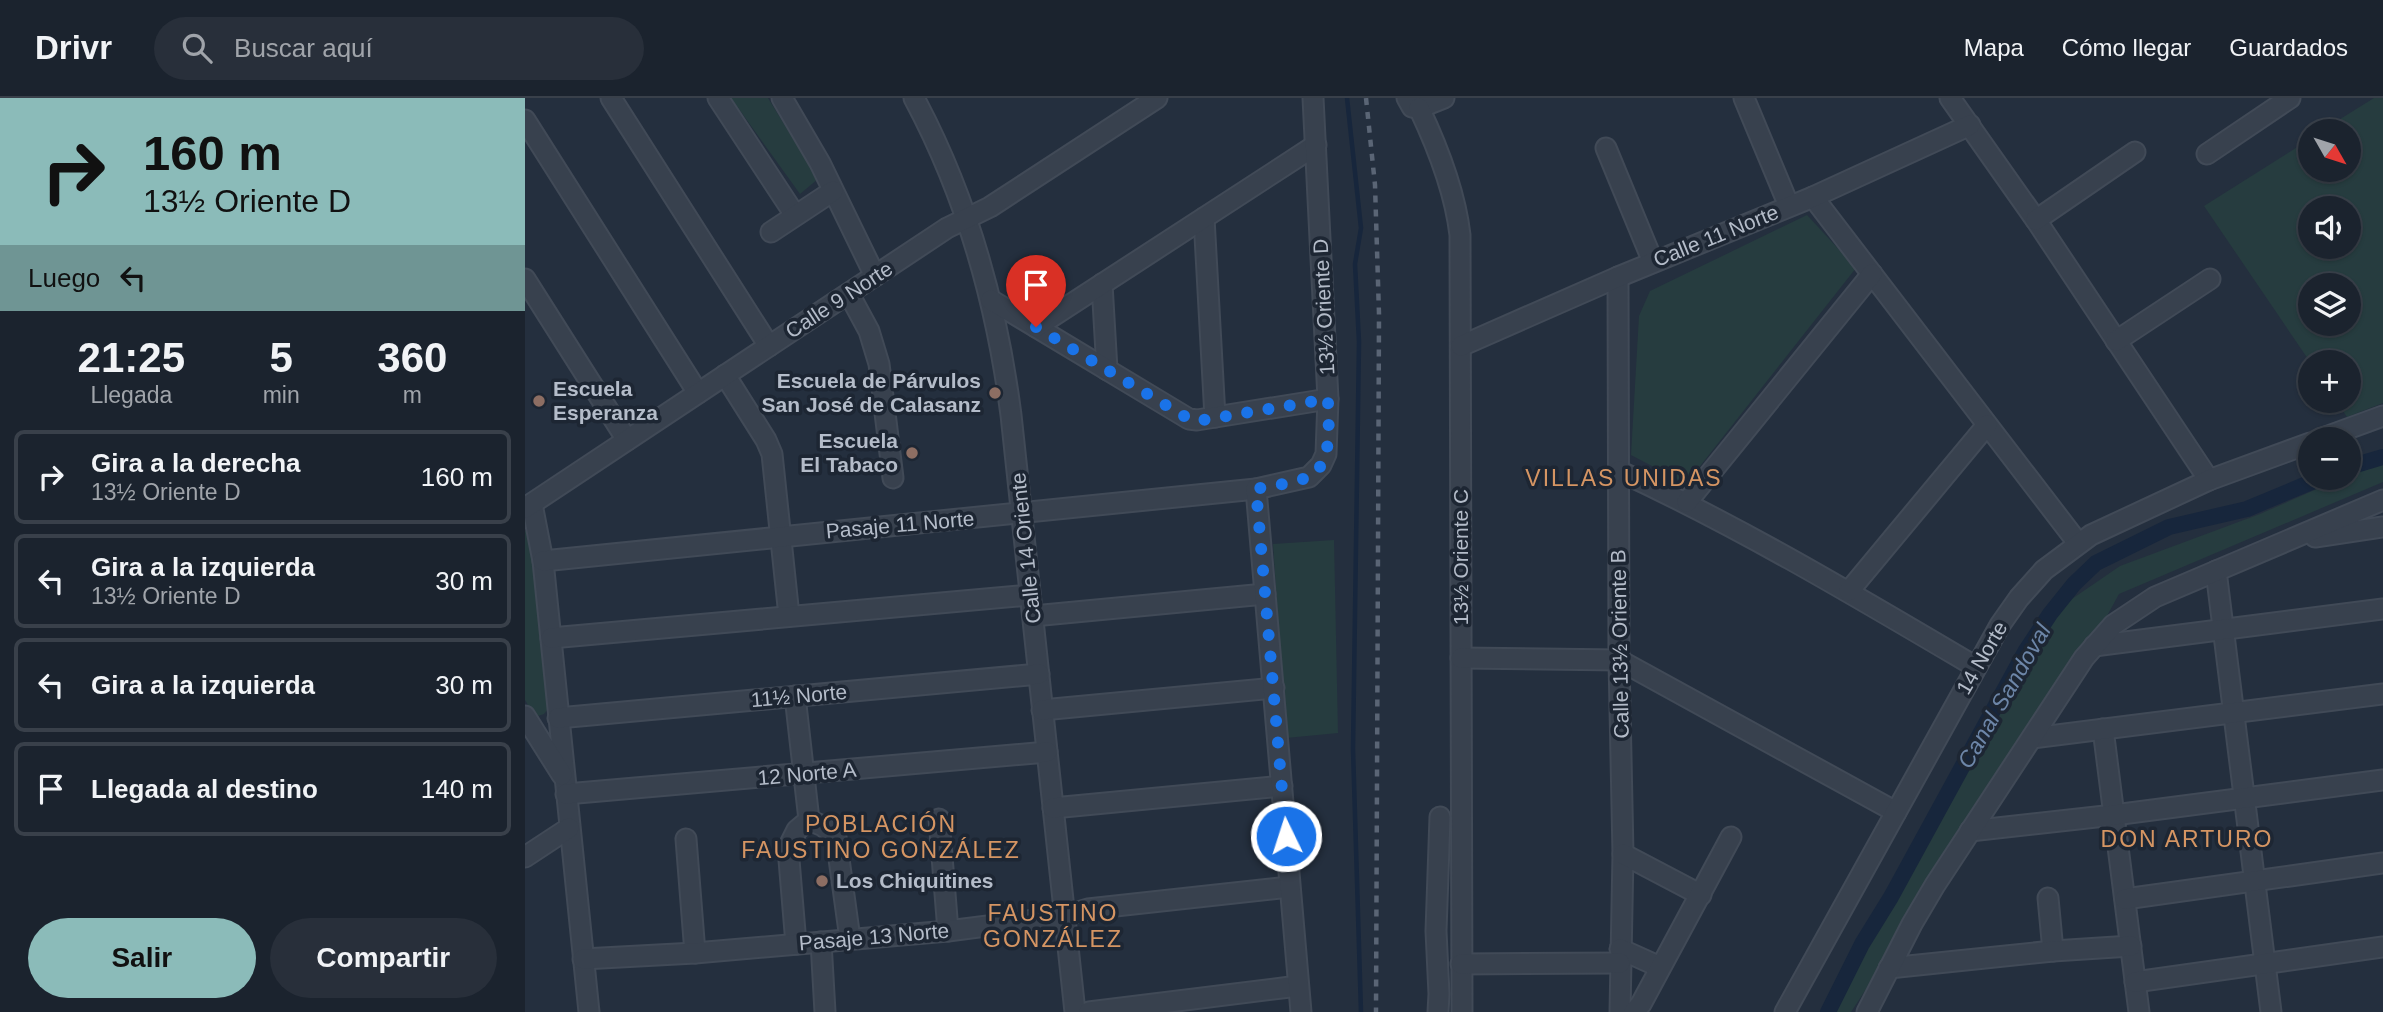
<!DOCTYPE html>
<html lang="es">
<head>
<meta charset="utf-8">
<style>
	body { margin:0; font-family:Helvetica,sans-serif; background:#282f3a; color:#f1f3f6; height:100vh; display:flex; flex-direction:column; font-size:26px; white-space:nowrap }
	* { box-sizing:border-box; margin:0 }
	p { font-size:23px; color:#a0a4aa }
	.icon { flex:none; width:38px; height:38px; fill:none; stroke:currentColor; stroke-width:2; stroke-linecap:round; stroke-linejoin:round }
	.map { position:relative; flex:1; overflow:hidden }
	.drawer { display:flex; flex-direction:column; background:#1b232e; width:525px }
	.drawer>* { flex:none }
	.hud { background:#8bbbb9; color:#111; overflow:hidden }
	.needle { width:46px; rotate:129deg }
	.fabs { position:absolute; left:1773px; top:21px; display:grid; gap:14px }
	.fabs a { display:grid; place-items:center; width:63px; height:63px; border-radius:50%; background:#1b232e; box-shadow:0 2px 5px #0004,0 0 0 2px #39404a; font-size:35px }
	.pin { position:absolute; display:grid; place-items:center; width:60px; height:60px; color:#fff; margin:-72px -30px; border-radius:50% 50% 50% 0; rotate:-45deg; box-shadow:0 0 7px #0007 }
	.pin .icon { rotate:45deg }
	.me { position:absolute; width:77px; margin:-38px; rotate:356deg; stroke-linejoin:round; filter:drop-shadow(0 0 5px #0008) }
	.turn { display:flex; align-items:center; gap:24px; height:147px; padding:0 28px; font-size:32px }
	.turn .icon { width:91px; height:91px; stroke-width:2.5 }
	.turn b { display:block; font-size:49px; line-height:60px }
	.then { display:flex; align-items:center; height:66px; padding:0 28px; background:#0003; gap:14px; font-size:26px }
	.eta { display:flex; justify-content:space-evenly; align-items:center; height:119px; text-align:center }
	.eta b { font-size:42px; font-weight:700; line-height:49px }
	.primary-button { display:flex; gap:14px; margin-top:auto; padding:14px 28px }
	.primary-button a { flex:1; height:80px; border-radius:42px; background:#8bbbb9; color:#111; font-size:28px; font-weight:700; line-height:80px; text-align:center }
	.primary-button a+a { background:#282f3a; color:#f1f3f6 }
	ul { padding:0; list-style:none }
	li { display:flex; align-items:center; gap:21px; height:94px; margin:0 14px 10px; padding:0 14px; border:4px solid #39404a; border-radius:10px }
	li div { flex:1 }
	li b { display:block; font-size:26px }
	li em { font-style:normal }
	header { display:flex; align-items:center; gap:42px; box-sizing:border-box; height:98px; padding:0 35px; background:#1b232e; border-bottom:2px solid #39404a }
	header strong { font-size:33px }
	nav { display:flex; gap:38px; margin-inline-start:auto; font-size:24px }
	.search { width:490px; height:63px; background:#282f3a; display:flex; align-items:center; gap:18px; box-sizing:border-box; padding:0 24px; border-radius:38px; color:#a0a4aa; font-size:26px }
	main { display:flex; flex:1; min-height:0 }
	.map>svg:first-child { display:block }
	.green { fill:#263c3f; fill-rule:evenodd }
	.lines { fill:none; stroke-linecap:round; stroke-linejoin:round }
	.stream { stroke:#17263c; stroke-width:4.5 }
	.canal { stroke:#17263c; stroke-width:16 }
	.minor-casing { stroke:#414a57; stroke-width:23 }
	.minor { stroke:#38414e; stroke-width:19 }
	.rail { stroke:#5a6575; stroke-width:4.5; stroke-dasharray:7 7; stroke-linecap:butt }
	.route { stroke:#1a73e8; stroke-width:12; stroke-dasharray:0 21.6 }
	.education-dot { fill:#8d6e63; stroke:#1d2633; stroke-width:2.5 }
	.labels { text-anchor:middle; stroke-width:7; stroke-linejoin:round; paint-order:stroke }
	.street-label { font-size:21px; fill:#b4bcc9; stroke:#1d2633 }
	.poi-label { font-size:21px; font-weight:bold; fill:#b4bcc9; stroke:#1d2633; text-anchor:end }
	.neighbourhood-label { font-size:23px; letter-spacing:2px; fill:#d59563; stroke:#1d2633 }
	.water-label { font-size:23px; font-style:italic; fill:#6d86a8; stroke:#1d2633 }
</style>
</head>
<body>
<header>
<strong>Drivr</strong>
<div class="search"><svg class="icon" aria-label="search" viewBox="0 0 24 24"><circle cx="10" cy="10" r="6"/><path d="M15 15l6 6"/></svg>Buscar aquí</div>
<nav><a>Mapa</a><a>Cómo llegar</a><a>Guardados</a></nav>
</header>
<main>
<section class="drawer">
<div class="hud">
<div class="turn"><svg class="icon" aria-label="right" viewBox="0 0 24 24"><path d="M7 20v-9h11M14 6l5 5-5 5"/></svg><div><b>160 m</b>13½ Oriente D</div></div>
<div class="then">Luego<svg class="icon" aria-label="left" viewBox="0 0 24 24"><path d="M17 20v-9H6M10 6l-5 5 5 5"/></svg></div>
</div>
<div class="eta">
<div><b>21:25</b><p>Llegada</p></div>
<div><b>5</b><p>min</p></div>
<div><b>360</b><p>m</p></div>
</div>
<ul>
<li><svg class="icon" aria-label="right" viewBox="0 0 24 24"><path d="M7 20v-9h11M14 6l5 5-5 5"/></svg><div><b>Gira a la derecha</b><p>13½ Oriente D</p></div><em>160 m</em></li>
<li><svg class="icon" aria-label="left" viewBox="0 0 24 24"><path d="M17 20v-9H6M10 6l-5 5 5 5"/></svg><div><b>Gira a la izquierda</b><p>13½ Oriente D</p></div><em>30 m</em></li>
<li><svg class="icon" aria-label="left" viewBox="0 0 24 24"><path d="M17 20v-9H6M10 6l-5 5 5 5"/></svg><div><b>Gira a la izquierda</b></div><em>30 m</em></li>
<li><svg class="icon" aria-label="arrive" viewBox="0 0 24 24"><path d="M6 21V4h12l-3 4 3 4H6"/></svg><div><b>Llegada al destino</b></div><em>140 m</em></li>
</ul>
<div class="primary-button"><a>Salir</a><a>Compartir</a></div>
</section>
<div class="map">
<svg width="1858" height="914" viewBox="0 0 1858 914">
	<rect width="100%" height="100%" fill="#242f3e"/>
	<g class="green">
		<path d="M206,0H243L293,81L275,96Z"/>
		<path d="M1849,0H1858V305L1822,319L1811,303H1824V264H1785L1679,108L1785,41V72H1824V33H1796ZM1824,110V149H1785V110ZM1785,187H1824V226H1785Z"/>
		<path d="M1282,117L1331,170L1161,386L1106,357L1114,218L1125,193Z"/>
		<path d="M1858,362V384L1594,496L1555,567L1326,914H1304L1525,516L1595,468L1735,416L1817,380H1824V377Z"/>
		<path d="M7,428L23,611L19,616L13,618L8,615L0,602V433Z"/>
		<path d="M809,442L813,635L761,640L748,446Z"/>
	</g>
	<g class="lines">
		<path class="stream" d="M822,0L836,130L830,166L834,244L828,651L836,914"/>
		<g class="canal">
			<path d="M1824,369L1858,359"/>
			<path d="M1303,914L1337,846L1366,799L1500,554L1525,516L1549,486L1571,465L1644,429L1722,411L1796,380"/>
		</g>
		<defs>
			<g id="minor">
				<path d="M86,0L244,248"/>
				<path d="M193,0L270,117"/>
				<path d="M257,0L295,65L350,178"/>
				<path d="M389,0C442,99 472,207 486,317L550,914"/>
				<path d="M882,0L887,9L894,10L919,0"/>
				<path d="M1219,0L1264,108"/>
				<path d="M1425,0L1511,122L1684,382"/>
				<path d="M894,10C913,50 930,93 935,137L937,914"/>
				<path d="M0,22L173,295"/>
				<path d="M1081,50L1128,164"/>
				<path d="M1682,56L1765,0"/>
				<path d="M1288,99L1553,445"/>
				<path d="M679,120L690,319"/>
				<path d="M1511,122L1610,54"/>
				<path d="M246,134L308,93"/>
				<path d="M1093,179L1094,562L1098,756L1095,914"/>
				<path d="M0,181L102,342"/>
				<path d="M577,186L582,272"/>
				<path d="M324,196L344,233L354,266L368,380"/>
				<path d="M466,202L664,321L672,322L803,301"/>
				<path d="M511,229L791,47"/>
				<path d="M1591,243L1685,181"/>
				<path d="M936,248L1093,179L1288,99L1445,27"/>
				<path d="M200,277L241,342L247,356L264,518"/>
				<path d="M1795,341L1858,318"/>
				<path d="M1094,373C1217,430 1334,500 1451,569"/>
				<path d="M1162,404L1347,176"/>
				<path d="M7,406L18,463L64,914"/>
				<path d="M0,410L422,130L465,109L632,0"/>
				<path d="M1790,439L1858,429"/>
				<path d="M18,463L731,391"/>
				<path d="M1691,473L1746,914"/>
				<path d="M1324,493L1462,327"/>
				<path d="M508,518L740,496"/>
				<path d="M26,540L505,497"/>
				<path d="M1569,548L1858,511"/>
				<path d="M936,560L1094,562L1371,714"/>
				<path d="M270,598L284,722"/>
				<path d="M517,612L749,590"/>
				<path d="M0,618L37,677"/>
				<path d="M33,620L514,576"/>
				<path d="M1578,631L1614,914"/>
				<path d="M1507,640L1858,596"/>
				<path d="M41,696L522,654"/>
				<path d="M528,710L757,688"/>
				<path d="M414,721L423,833"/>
				<path d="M284,722L298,728L311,739L325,841"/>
				<path d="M1445,733L1589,717L1858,682"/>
				<path d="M161,741L170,855"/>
				<path d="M1098,756L1176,797"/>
				<path d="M0,759L44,730"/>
				<path d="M1523,800L1528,853"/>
				<path d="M1600,801L1858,765"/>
				<path d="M296,844L300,914"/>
				<path d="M271,846L263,750L272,732L284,722"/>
				<path d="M1095,851L1135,869"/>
				<path d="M58,861L170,855L423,833L540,818L563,811L764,789"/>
				<path d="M936,866L1095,865"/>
				<path d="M1364,870L1528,853L1606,848"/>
				<path d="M1610,884L1858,849"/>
				<path d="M564,914L773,888"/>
				<path d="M776,914L731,391L784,379L796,367L801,356L803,301L788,0"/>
				<path d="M913,914L914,896L911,833L915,719"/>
				<path d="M1109,914L1116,906L1206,739"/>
				<path d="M1260,914L1475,527L1494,500L1519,472L1566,437L1684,382L1785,345"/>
				<path d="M1342,914L1387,826L1410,787L1559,560L1588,527L1630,499L1858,402"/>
			</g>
		</defs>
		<use href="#minor" class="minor-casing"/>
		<use href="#minor" class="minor"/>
		<path class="rail" d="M841,0L850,87L854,216L851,914"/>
	</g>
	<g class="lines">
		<path class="route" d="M511,229L664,321L672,323L803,301C803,323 809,365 785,378C770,386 747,387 731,391L761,738"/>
	</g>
	<g class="education-dot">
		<circle cx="470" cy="295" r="7"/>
		<circle cx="14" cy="303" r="7"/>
		<circle cx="387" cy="355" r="7"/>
		<circle cx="297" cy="783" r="7"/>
	</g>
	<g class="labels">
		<g class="street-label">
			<text transform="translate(1191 138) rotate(-22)" y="7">Calle 11 Norte</text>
			<text transform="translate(314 202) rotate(-33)" y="7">Calle 9 Norte</text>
			<text transform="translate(799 209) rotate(-93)" y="7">13½ Oriente D</text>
			<text transform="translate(375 427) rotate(-5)" y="7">Pasaje 11 Norte</text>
			<text transform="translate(501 450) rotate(-96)" y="7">Calle 14 Oriente</text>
			<text transform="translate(936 459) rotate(-90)" y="7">13½ Oriente C</text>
			<text transform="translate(1095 546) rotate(-91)" y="7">Calle 13½ Oriente B</text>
			<text transform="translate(1457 560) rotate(-60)" y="7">14 Norte</text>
			<text transform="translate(274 598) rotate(-5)" y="7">11½ Norte</text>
			<text transform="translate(282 676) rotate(-5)" y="7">12 Norte A</text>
			<text transform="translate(349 839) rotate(-5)" y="7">Pasaje 13 Norte</text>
		</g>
		<g class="poi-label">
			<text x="456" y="290">Escuela de Párvulos<tspan x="456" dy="24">San José de Calasanz</tspan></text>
			<text x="28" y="298" text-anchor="start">Escuela<tspan x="28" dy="24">Esperanza</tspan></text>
			<text x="373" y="350">Escuela<tspan x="373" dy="24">El Tabaco</tspan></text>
			<text x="311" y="790" text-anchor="start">Los Chiquitines</text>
		</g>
		<g class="neighbourhood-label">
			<text x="1099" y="388">VILLAS UNIDAS</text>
			<text x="356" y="734">POBLACIÓN<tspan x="356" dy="26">FAUSTINO GONZÁLEZ</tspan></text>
			<text x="1662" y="749">DON ARTURO</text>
			<text x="528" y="823">FAUSTINO<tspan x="528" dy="26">GONZÁLEZ</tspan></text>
		</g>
		<g class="water-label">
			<text transform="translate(1479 598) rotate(-60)" y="8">Canal Sandoval</text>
		</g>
	</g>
</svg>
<div class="fabs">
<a><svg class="needle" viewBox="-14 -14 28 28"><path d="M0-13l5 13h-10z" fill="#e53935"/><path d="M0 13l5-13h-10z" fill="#a0a4aa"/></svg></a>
<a><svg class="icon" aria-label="sound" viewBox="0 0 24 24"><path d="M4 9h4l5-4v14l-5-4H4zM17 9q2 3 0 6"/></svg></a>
<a><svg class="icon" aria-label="layers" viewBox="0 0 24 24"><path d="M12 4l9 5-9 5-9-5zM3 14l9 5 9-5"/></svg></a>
<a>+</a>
<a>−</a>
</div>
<div class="pin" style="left:511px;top:229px;background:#d93025"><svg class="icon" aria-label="arrive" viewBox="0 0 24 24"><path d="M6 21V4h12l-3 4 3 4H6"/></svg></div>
<svg class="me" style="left:761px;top:738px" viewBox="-20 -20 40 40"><circle r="17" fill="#1a73e8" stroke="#fff" stroke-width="3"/><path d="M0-11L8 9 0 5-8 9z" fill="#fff"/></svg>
</div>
</main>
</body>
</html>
